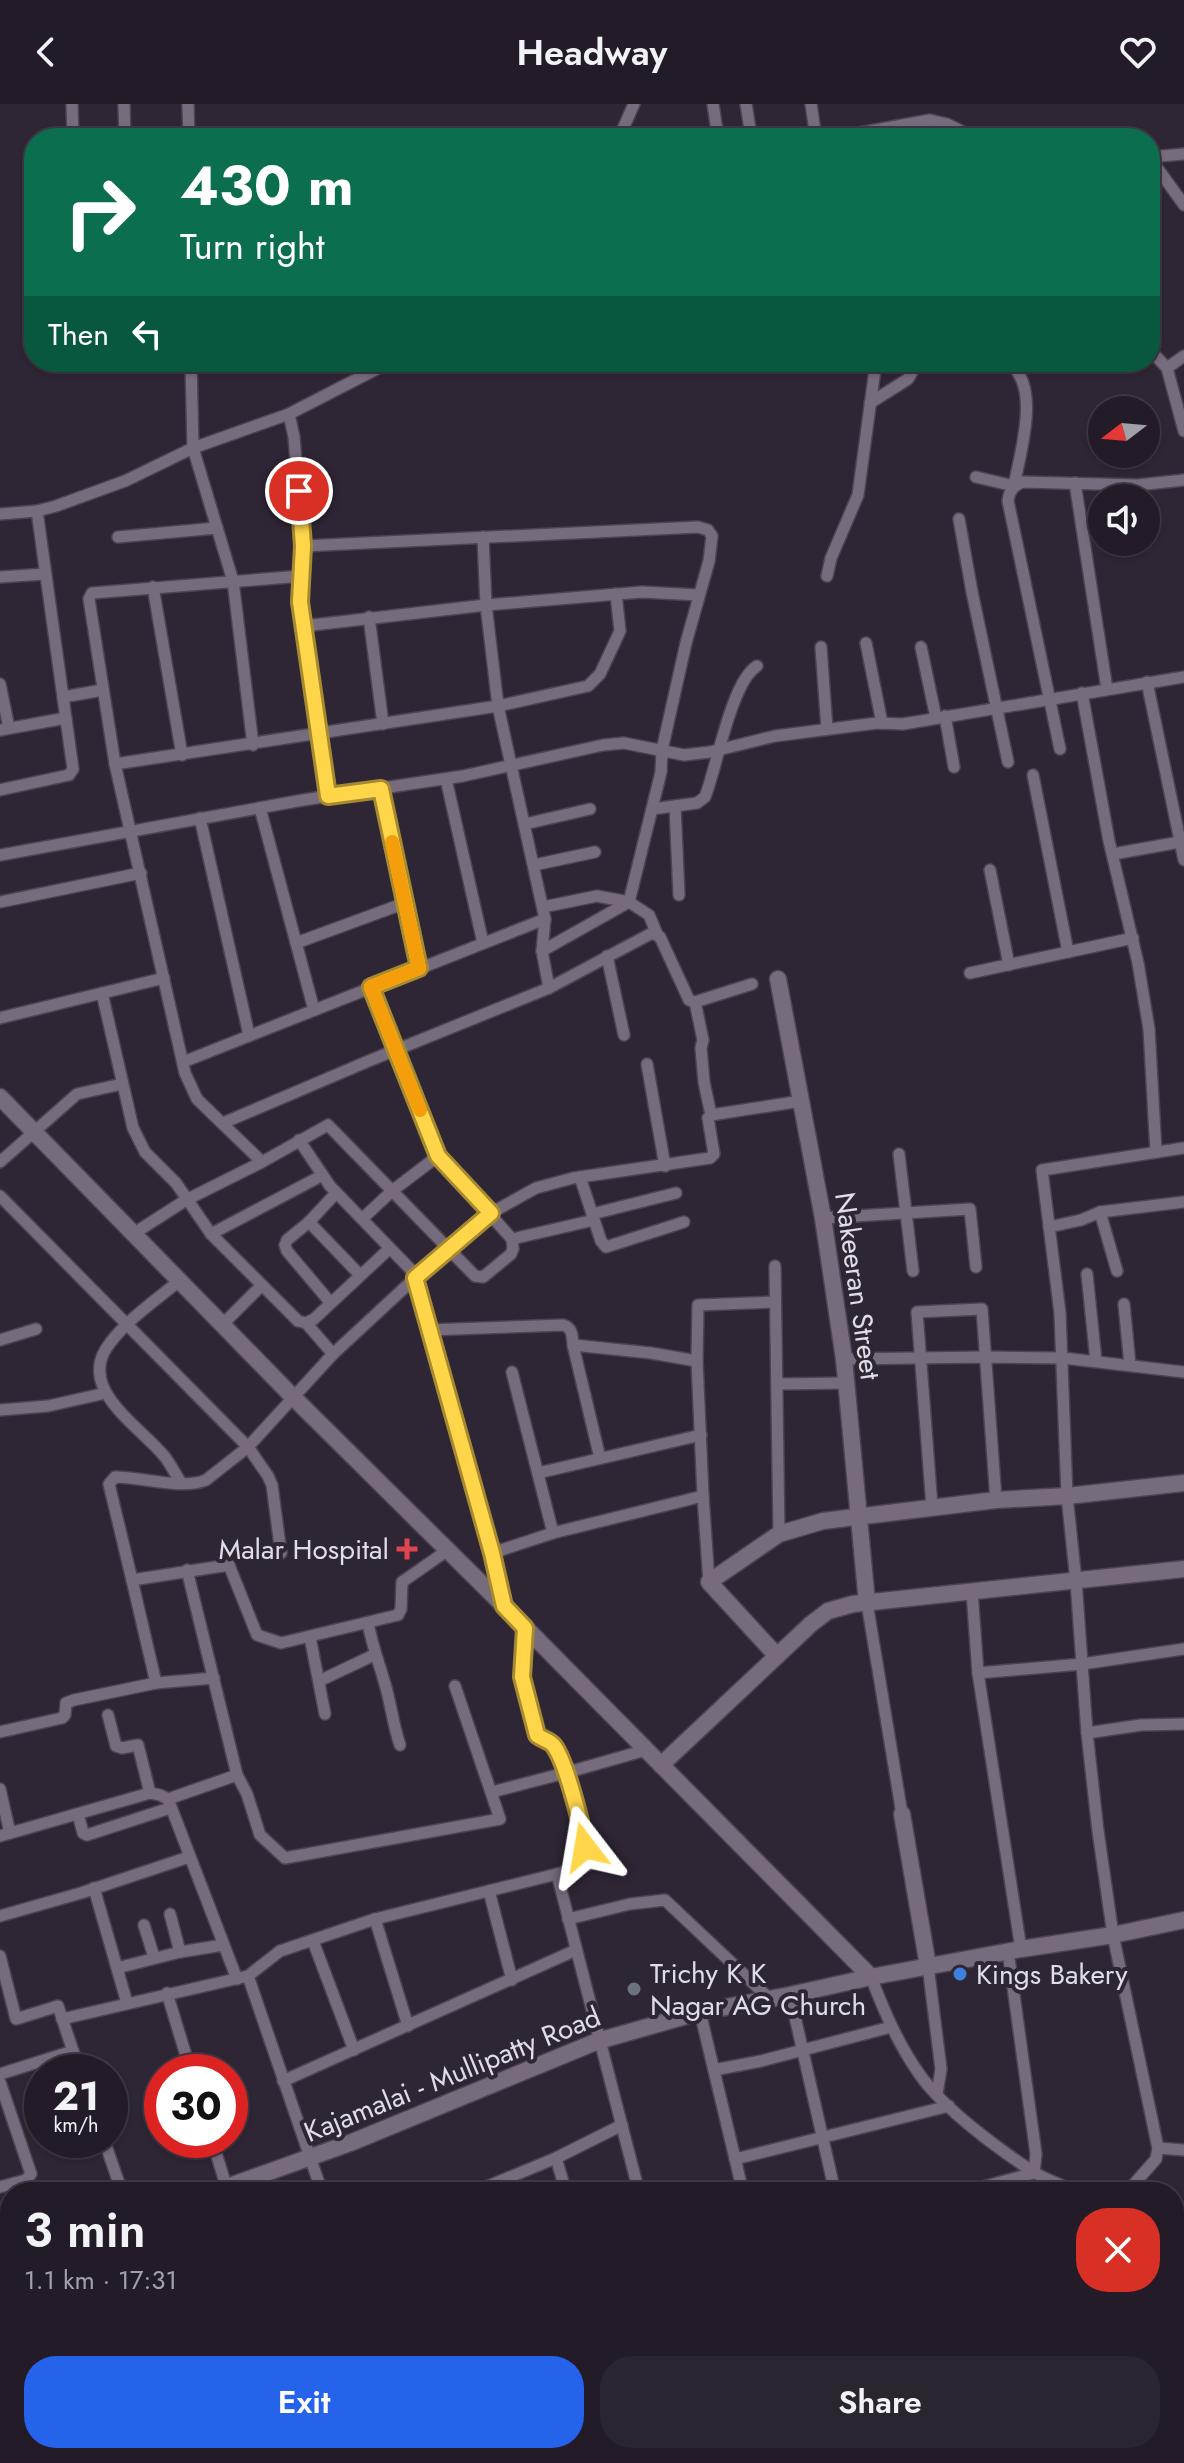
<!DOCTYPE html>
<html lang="en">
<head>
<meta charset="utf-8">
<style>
	body { margin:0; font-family:Jost,sans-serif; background:#2b2530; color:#f1f3f6; height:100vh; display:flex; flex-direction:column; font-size:30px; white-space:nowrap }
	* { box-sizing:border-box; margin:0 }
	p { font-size:26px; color:#a3a1a8 }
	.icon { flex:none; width:44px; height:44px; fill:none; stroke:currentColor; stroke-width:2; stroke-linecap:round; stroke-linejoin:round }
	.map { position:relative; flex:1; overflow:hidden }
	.details { position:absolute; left:0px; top:2078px; width:1184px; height:282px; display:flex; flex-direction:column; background:#231c28; border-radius:32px 32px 0 0; box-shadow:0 2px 6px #0004,0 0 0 2px #403a45 }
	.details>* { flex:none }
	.hud { position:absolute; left:24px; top:24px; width:1136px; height:244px; border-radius:32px; box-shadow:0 2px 6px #0004,0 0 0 2px #403a45; background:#0b6e4f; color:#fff; overflow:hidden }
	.needle { width:52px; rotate:254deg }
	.buttons { position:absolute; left:1088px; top:292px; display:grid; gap:16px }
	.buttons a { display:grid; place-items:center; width:72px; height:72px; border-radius:50%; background:#231c28; box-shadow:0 2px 6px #0004,0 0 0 2px #403a45; font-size:40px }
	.speed { position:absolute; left:24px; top:1950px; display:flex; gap:16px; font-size:40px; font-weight:700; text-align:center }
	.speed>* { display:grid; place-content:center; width:104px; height:104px; border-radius:50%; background:#231c28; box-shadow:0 2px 6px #0004,0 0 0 2px #403a45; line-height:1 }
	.speed small { font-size:20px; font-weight:400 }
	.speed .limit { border:12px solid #d22; background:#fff; color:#111 }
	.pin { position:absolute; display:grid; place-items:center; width:68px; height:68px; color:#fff; margin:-34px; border:4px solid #fff; border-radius:50%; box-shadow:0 2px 8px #0007 }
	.me { position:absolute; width:88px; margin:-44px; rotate:346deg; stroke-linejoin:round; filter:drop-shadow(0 0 6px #0008) }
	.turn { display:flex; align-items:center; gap:28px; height:168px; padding:0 24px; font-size:36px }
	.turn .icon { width:104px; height:104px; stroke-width:2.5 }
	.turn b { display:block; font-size:56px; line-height:68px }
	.then { display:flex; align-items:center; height:76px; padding:0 24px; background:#0003; gap:16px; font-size:30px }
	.round { display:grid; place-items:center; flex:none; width:84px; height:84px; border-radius:32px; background:#2b2530 }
	.summary { display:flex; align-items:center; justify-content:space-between; height:136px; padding:0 24px }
	h1 { font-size:48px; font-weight:600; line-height:60px }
	.button { display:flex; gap:16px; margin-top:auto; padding:16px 24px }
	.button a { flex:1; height:92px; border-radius:32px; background:#2563eb; color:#fff; font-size:32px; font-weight:600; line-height:92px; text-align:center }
	.button a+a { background:#2b2530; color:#f1f3f6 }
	header { display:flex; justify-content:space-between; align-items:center; height:104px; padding:0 24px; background:#231c28; font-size:36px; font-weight:600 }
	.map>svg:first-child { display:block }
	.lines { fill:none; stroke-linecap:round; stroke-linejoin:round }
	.street-casing { stroke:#4c4451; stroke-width:14 }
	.secondary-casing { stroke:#4c4451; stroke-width:19 }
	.street { stroke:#776c7e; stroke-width:11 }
	.secondary { stroke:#776c7e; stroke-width:16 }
	.route-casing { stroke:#a68a30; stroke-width:20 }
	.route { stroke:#ffd54a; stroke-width:14 }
	.slow { stroke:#f59e0b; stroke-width:14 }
	.health-dot { fill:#e0444e; stroke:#2f2635; stroke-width:3 }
	.shop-dot { fill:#3f7fe0; stroke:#2f2635; stroke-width:3 }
	.worship-dot { fill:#6b7280; stroke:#2f2635; stroke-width:3 }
	.labels { text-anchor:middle; stroke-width:8; stroke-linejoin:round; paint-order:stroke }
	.street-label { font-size:28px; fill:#e1dce6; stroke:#2f2635 }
	.poi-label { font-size:28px; fill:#e1dce6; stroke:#2f2635; text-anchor:start }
</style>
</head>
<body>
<header><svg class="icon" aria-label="back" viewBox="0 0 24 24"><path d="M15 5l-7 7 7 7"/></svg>Headway<svg class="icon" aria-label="heart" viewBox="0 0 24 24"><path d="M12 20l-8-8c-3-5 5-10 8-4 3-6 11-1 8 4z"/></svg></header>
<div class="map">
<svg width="1184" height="2359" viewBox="0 0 1184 2359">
	<rect width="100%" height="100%" fill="#2f2635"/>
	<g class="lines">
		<defs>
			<g id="street">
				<path d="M72,0L73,34"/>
				<path d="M124,0L125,34"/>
				<path d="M188,0L189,34"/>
				<path d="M713,0L718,34"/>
				<path d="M746,0L751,31"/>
				<path d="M811,0L816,34"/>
				<path d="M621,34L622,27L634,0"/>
				<path d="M733,34L751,31L785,34"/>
				<path d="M832,34L930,16L947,20L975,34"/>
				<path d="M1150,53L1184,50"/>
				<path d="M1150,54L1184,101"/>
				<path d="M1150,246L1167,264L1184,327"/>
				<path d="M191,258L193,344L233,477L253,641"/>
				<path d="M954,258L972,262L993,258"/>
				<path d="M1167,264L1184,252"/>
				<path d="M870,299L908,275L918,258"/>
				<path d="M289,310L294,333L303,442L300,498L328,692"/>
				<path d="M976,373L1014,382C1020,348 1042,282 1008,258"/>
				<path d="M1075,379L1107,585"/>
				<path d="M0,410L37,407L56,402L125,377L193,344L289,310L390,258"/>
				<path d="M959,415L972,488L1008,658"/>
				<path d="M118,433L217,424"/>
				<path d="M303,442L698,423L708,426L712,432L709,457L686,539L662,646L661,668L629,798L597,792L543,803"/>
				<path d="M827,472L831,454L858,391L876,258"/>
				<path d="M0,473L45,470"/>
				<path d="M153,483L182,651"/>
				<path d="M369,513L383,620"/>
				<path d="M304,522L486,501L642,488L699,491"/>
				<path d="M866,539L882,619"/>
				<path d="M821,543L827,625"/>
				<path d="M921,543L936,614"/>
				<path d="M1147,578L1184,756"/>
				<path d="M0,580L9,624"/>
				<path d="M1082,589L1109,737L1138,859L1149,925L1156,1048"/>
				<path d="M63,593L103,586"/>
				<path d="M945,612L954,663"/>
				<path d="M0,626L66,614"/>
				<path d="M1060,645L1008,397C1009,387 1013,383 1022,378L1138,381L1184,376"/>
				<path d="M115,660L89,495L92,489L302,472"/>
				<path d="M1033,671L1068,848"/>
				<path d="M446,675L483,839"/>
				<path d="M381,685L419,864"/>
				<path d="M0,686L69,671L73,665L37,407"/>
				<path d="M675,702L679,791"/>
				<path d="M260,704L314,906"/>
				<path d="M652,705L697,699L705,693C717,663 731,578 757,562"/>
				<path d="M200,714L249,931"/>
				<path d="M525,720L590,705"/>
				<path d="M1113,750L1180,738"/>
				<path d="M0,751L303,696L463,672L603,641L624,639L684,651L710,648L775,632L877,619L903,620L1184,573"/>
				<path d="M534,761L595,748"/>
				<path d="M990,766L1009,861"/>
				<path d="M0,798L141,769"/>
				<path d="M545,815L542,847L549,884"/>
				<path d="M296,839L405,799"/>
				<path d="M542,847L629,798L649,811L657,830"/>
				<path d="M607,852L624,931"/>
				<path d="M970,869L1133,834"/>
				<path d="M102,889L133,1024L145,1048L176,1079L211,1130L298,1217L306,1219L314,1215L389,1145"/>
				<path d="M695,898L703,936L701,944L704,978L711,1011"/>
				<path d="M0,914L164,874"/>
				<path d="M183,958L545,815L498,602L486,501L483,433"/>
				<path d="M647,960L665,1062"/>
				<path d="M223,1019L371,956L549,884L652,829L660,833L689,896L695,898L752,880"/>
				<path d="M299,1036L330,1082L417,1172"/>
				<path d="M899,1050L913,1167"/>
				<path d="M0,1058L77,990L122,980"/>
				<path d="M262,1058L197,995L185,969L115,660L498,602L588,582L600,570L620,527L616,490"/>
				<path d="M580,1073L601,1137L606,1143L684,1118"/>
				<path d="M0,1092L248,1343L268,1372L272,1381L281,1449"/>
				<path d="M1100,1108L1117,1167"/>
				<path d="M592,1110L676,1089"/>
				<path d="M823,1114L970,1105L976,1163"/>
				<path d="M362,1115L392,1087L438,1052"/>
				<path d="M309,1118L360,1171"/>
				<path d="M1049,1123L1081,1116L1100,1108L1184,1098"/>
				<path d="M133,1130L186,1096L262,1058L328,1021L475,1172L483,1173L511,1150L513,1145L512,1135L438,1052L371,883"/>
				<path d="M211,1130L321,1072"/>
				<path d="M512,1135L594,1116"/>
				<path d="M775,1162L779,1430"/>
				<path d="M1087,1170L1096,1257"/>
				<path d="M415,1174L492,1449L504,1501"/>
				<path d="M179,1177C156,1196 128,1215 110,1239C74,1284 140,1322 165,1353C171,1361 176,1371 181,1379"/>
				<path d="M330,1198L287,1147L285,1141L287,1136L309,1118L336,1089"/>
				<path d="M1124,1200L1130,1261"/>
				<path d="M306,1219L333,1250"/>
				<path d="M222,1221L262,1181"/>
				<path d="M428,1226L563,1221C573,1224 572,1232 573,1241L651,1249L697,1257L703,1392L553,1429L492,1449"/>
				<path d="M0,1236L36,1225"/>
				<path d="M573,1241L600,1354"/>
				<path d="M844,1255L986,1253L1063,1254L1184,1268"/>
				<path d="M697,1257L698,1201L774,1198"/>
				<path d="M512,1268L553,1429"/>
				<path d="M778,1280L847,1279"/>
				<path d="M0,1306L48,1302L106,1289"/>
				<path d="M538,1369L701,1331"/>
				<path d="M703,1392L709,1478"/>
				<path d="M932,1403L917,1208L982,1205L996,1396"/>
				<path d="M448,1446L402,1478L401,1505L398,1511L281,1539L257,1531L229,1461L132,1476L109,1380L115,1373C141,1373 182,1386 206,1376L248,1343L333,1250L415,1174L491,1109L536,1084L573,1074L710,1054L714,1050L708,1014L711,1011L801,997"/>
				<path d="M187,1466L237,1671L168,1695L237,1875"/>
				<path d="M132,1476L156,1579"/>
				<path d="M972,1488L978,1569L1021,1845"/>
				<path d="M867,1499L902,1710"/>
				<path d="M368,1519C372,1541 379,1559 385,1580C391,1600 393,1621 400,1641"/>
				<path d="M310,1533L325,1610"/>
				<path d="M978,1569L1082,1560L1184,1545"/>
				<path d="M319,1577L374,1551"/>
				<path d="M108,1611L116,1642L122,1644L138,1641L150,1689"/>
				<path d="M0,1628L62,1614L65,1611L66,1599L74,1596L156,1579L214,1574"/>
				<path d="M1087,1629L1141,1621L1184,1620"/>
				<path d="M237,1671L247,1690L260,1731L285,1754L500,1715L455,1582"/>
				<path d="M0,1685L10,1729"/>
				<path d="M492,1688L565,1669L554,1642L537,1631L522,1573L525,1524"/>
				<path d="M78,1710L83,1729L87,1731L170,1704"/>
				<path d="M0,1732L150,1689L160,1691L168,1695"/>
				<path d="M94,1784L127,1899"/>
				<path d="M489,1787L512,1876"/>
				<path d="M170,1810L180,1848"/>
				<path d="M0,1812L81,1789L189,1753"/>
				<path d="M375,1815L408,1922"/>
				<path d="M568,1815L630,1800L665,1796L770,1895"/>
				<path d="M144,1821L154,1853"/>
				<path d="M313,1837L354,1946"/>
				<path d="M0,1852L16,1915L58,1902L80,1968"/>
				<path d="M928,1862L941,1965L937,1990"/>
				<path d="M117,1864L180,1848L223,1841"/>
				<path d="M248,1872L280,1847L375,1815L557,1770"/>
				<path d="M871,1873C884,1907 898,1940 920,1971C944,2005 997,2044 1032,2067C1046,2076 1062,2081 1077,2088"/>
				<path d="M167,1889L191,1968"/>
				<path d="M790,1891L835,2088"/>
				<path d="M700,1908L743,2088"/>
				<path d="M62,1915L248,1872L322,2088"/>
				<path d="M714,1966L761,1957L891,1923"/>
				<path d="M0,1970L73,1947"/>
				<path d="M283,1977L576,1846"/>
				<path d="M0,1978L31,2070L26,2076L0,2083"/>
				<path d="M104,2036L122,2088"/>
				<path d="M212,2036L228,2088"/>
				<path d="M1158,2044L1184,2046"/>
				<path d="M556,2054L566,2088"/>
				<path d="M735,2055L949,2002"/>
				<path d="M474,2088L556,2054L622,2021"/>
				<path d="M639,2088L557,1770L588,1761L582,1724L565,1669L646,1646"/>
				<path d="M964,2088L1034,2069L1036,2050L1008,1847"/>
				<path d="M1127,2088L1156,2055L1158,2044L1113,1831L1098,1727L1087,1629L1076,1477L1067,1392L1060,1209L1042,1066L1184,1044"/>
				<path d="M1174,2136L1184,2141"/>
				<path d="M1174,2204L1184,2202"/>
				<path d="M0,2238L10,2235"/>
				<path d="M1174,2282L1184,2280"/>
				<path d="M52,2350L55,2359"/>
				<path d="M120,2350L123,2359"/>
				<path d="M321,2350L324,2359"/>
				<path d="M410,2350L413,2359"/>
				<path d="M495,2350L498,2359"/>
				<path d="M582,2350L585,2359"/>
				<path d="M645,2350L649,2359"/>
				<path d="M716,2350L719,2359"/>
				<path d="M839,2350H847"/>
				<path d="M869,2350L870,2359"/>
				<path d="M931,2350L932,2359"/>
				<path d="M990,2350L991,2359"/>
				<path d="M1051,2350L1052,2359"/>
				<path d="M1146,2350L1147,2359"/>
				<path d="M521,2359L545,2350"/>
			</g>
			<g id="secondary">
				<path d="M778,875L823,1114L844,1255L867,1499"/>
				<path d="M0,993L294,1294L504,1502L871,1873"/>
				<path d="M777,1552L709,1478L779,1430L823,1417L996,1396L1067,1392L1184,1379"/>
				<path d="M661,1661L811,1520L828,1507L853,1500L1184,1465"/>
				<path d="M902,1710L928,1862"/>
				<path d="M213,2088L350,2039L598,1937L700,1908L790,1891L871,1873L1021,1845L1113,1831L1184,1816"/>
				<path d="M0,2164L10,2160"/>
				<path d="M210,2350L213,2359"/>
			</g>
		</defs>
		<use href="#street" class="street-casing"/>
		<use href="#secondary" class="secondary-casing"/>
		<use href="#street" class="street"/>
		<use href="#secondary" class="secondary"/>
	</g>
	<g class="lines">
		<defs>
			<path id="route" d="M299,387L303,442L300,498L328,692L381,685L419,864L371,883L438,1052L491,1109L415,1174L492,1449L504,1502L525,1524L522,1573L537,1631C543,1636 550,1636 554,1642C566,1658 582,1721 585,1743"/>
		</defs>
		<use href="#route" class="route-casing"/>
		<use href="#route" class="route"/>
		<path class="slow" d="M392,738L419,864L371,883L420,1006"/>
	</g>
	<path class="health-dot" d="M403 1433h8v8h8v8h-8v8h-8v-8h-8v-8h8z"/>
	<circle class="shop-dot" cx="960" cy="1870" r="8"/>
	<circle class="worship-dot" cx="634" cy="1885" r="8"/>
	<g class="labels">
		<g class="street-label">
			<text transform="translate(858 1182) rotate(82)" y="10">Nakeeran Street</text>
			<text transform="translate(452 1970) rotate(-22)" y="10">Kajamalai - Mullipatty Road</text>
		</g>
		<g class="poi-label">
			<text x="389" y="1455" text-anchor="end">Malar Hospital</text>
			<text x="650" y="1879">Trichy K K<tspan x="650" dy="32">Nagar AG Church</tspan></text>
			<text x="976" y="1880">Kings Bakery</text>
		</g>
	</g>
</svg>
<div class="buttons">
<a><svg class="needle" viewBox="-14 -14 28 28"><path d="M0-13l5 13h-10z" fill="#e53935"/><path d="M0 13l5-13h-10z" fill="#a3a1a8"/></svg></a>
<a><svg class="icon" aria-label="sound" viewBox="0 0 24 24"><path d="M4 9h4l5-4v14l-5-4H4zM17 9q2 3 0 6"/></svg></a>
</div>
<div class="speed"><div>21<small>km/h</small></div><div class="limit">30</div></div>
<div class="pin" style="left:299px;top:387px;background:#d93025"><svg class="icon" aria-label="arrive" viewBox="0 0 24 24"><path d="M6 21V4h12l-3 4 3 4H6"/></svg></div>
<svg class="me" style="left:585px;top:1743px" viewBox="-20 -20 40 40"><path d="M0-17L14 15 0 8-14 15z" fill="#ffd54a" stroke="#fff" stroke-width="4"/></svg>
<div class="hud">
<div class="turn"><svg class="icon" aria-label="right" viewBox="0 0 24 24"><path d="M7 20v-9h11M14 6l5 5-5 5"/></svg><div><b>430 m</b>Turn right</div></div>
<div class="then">Then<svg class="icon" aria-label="left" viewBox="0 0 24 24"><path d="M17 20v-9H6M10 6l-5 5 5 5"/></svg></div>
</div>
<section class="details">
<div class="summary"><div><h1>3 min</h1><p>1.1 km · 17:31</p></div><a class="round" style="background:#d93025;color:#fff"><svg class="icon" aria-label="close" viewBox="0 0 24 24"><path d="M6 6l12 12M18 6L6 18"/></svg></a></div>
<div class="button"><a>Exit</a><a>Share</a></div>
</section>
</div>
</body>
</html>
